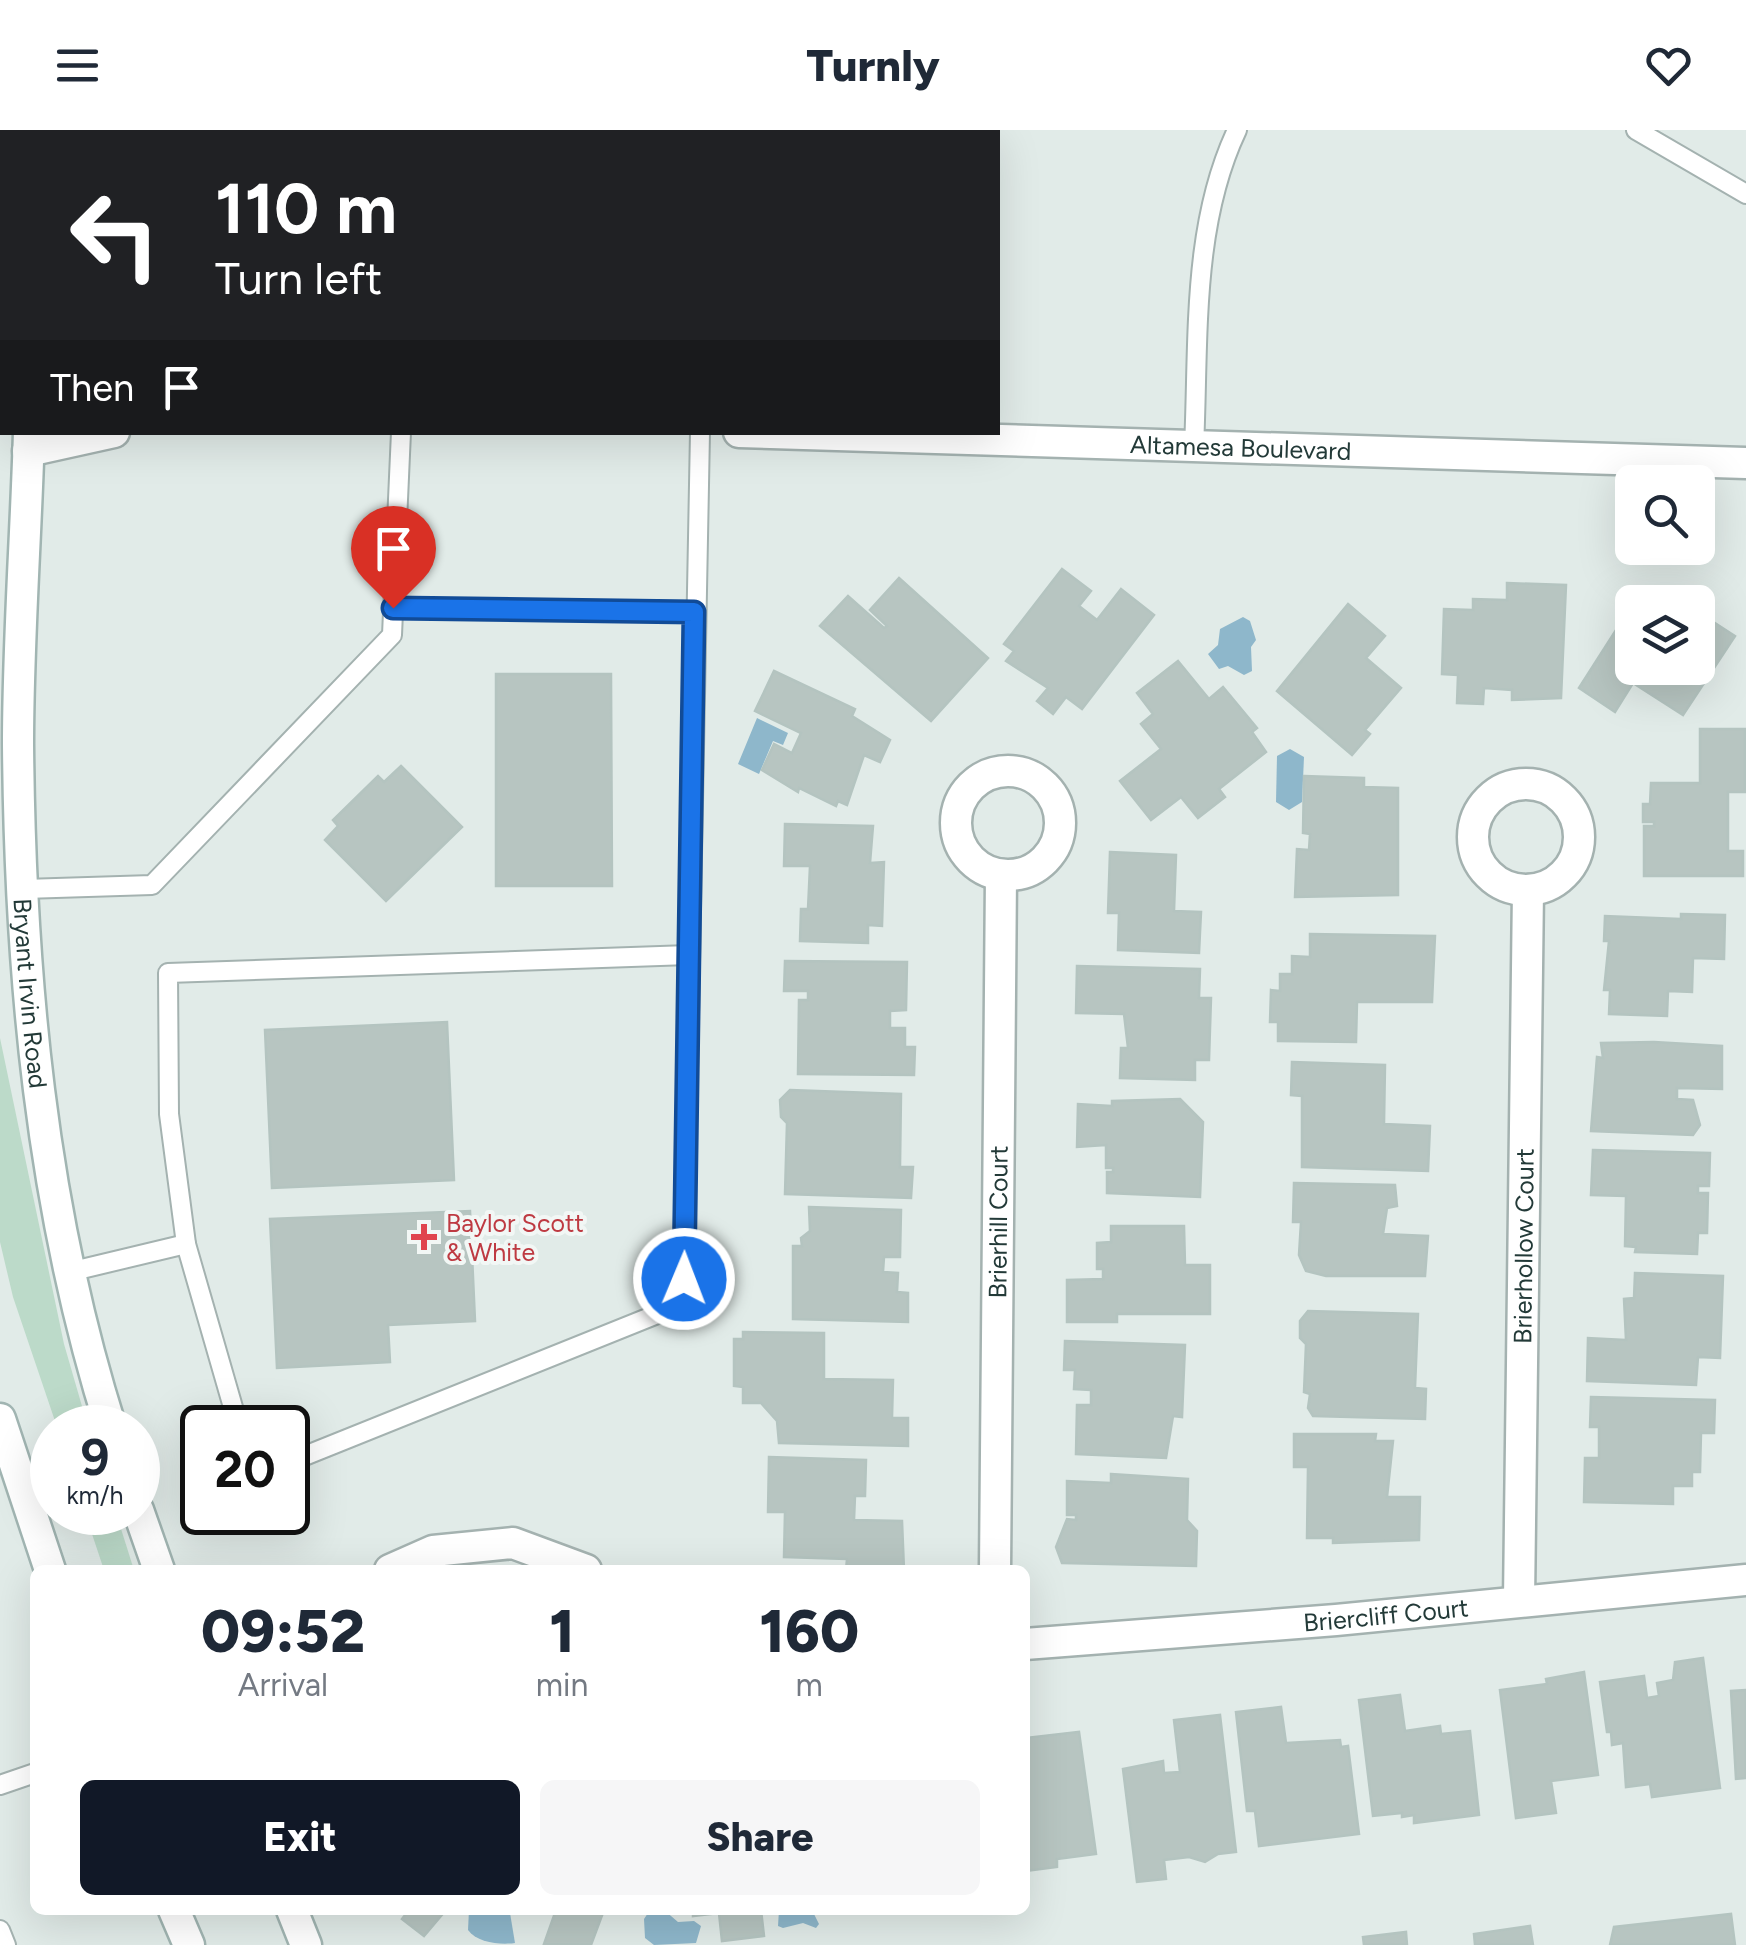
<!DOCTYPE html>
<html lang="en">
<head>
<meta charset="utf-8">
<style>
	body { margin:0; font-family:Figtree,sans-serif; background:#f6f6f7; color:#1f2937; height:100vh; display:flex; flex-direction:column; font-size:38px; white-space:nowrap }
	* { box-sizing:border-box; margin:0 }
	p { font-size:32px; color:#747a83 }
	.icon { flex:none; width:55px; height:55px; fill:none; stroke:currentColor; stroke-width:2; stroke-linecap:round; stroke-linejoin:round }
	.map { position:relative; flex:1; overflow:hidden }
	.side { position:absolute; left:30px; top:1435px; width:1000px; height:350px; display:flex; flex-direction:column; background:#fff; border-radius:15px; box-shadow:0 10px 40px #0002 }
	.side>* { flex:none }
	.banner { position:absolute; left:0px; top:0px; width:1000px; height:305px; box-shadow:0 10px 40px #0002; background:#202124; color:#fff; overflow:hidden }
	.controls { position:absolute; left:1615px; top:335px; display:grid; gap:20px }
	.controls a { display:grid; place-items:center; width:100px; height:100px; border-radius:15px; background:#fff; box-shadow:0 10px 40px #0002; font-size:50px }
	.speed { position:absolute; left:30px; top:1275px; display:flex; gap:20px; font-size:50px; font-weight:700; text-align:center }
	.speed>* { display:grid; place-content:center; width:130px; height:130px; border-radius:50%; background:#fff; box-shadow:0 10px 40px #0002; line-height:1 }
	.speed small { font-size:25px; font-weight:400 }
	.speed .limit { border:5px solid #111; border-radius:15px; background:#fff; color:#111 }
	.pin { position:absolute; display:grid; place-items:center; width:85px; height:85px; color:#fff; margin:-102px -42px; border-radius:50% 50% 50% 0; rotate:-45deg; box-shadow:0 0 10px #0007 }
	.pin .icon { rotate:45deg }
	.me { position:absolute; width:110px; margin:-55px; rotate:1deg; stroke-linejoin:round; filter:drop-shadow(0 0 8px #0008) }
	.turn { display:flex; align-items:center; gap:35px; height:210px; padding:0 50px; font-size:45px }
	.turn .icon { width:130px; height:130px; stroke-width:2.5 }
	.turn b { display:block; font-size:70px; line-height:85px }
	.then { display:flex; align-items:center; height:95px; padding:0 50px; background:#0003; gap:20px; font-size:38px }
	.eta { display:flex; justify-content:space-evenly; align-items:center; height:170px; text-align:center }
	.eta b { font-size:60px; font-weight:800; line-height:70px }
	.action { display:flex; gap:20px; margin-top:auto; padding:20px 50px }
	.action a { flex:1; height:115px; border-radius:15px; background:#111827; color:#fff; font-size:40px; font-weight:800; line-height:115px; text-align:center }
	.action a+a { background:#f6f6f7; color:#1f2937 }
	header { display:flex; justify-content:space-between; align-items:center; height:130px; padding:0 50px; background:#fff; font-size:45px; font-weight:800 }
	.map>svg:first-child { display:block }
	.green { fill:#bcdac9 }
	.water { fill:#8eb7cb }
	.building { fill:#b7c5c1; stroke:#b4c4c0; stroke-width:2.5 }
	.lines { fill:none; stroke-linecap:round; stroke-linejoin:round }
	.service-casing { stroke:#a4b2b0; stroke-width:22 }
	.minor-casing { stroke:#a4b2b0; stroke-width:35 }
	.tertiary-casing { stroke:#a4b2b0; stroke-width:35 }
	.secondary-casing { stroke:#a1b5b2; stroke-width:35 }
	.service { stroke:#fff; stroke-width:18 }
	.minor { stroke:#fff; stroke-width:30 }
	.tertiary { stroke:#fff; stroke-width:30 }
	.secondary { stroke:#fff; stroke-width:30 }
	.route-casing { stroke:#114b97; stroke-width:25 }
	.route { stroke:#1a73e8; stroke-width:18 }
	.health-dot { fill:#e0444e; stroke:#f2f7f5; stroke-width:4 }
	.labels { text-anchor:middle; stroke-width:8; stroke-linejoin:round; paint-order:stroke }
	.street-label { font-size:25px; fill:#233a38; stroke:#f2f7f5 }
	.health-label { font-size:25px; fill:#be3a42; stroke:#f2f7f5; text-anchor:start }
</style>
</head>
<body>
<header><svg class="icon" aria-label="menu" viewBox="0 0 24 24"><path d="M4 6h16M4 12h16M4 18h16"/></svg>Turnly<svg class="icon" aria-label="heart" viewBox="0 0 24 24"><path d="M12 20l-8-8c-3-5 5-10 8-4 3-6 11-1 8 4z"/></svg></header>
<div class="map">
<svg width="1746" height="1815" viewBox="0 0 1746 1815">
	<rect width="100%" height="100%" fill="#e1ebe8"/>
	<g class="green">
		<path d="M0,908L64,1214L88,1297H57L13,1167L0,1112Z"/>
		<path d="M85,1383H116L134,1440H104Z"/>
	</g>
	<g class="water">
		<path d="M1243,487L1250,491L1256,510L1251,517L1252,541L1244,545L1228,536L1219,539L1208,524L1218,515L1220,499Z"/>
		<path d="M757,588L788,603L783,615L773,611L759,644L738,634Z"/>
		<path d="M1290,619L1304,627L1302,672L1289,680L1276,672L1277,626Z"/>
		<path d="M469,1780L510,1783L515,1813C501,1815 477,1813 468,1800Z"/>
		<path d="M650,1780H664L678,1792L694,1791L701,1796L696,1813L654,1815L645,1808L644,1789Z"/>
		<path d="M779,1780H812L819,1794L816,1798L803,1793L783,1798L778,1796Z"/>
	</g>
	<g class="building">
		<path d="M1062,439L1091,461L1079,476L1097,490L1121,459L1154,485L1082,579L1066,567L1053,584L1037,571L1048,558L1006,531L1014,521L1004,514Z"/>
		<path d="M899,448L988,528L931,591L820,496L848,466L884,498L887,496L870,480Z"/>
		<path d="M1507,453L1566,455L1561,568L1512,570V560L1484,558L1483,574L1457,573L1458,545L1442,544L1444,479L1473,480V469L1507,470Z"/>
		<path d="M1660,457L1683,472H1650Z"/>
		<path d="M1348,474L1385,506L1366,528L1401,558L1365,600L1370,604L1352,625L1277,561Z"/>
		<path d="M1632,475V538H1698V482L1735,506L1683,585L1633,553L1615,582L1579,558Z"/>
		<path d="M1178,531L1209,569L1223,557L1257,598L1252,602L1266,622L1219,659L1225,667L1198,688L1181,667L1151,690L1120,651L1161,619L1141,594L1153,584L1137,563Z"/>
		<path d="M774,541L855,579L852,586L890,610L880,632L864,625L847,675L838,671L836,676L799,658L798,662L762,640L774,614L792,623L801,603L755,581Z"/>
		<path d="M496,544H611L612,756H496Z"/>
		<path d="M1700,599H1745V662H1728V721H1743V746H1644V696H1654V692H1643V674H1650L1651,653H1700Z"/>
		<path d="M401,636L462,697L386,771L325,710L338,696L333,690L378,646L384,652Z"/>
		<path d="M1304,646L1364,648V657L1398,658V765L1295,767L1297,719L1309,720L1310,704L1303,703Z"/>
		<path d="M785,694L873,696L870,733L884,732L882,796L868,795V813L800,811L801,779H808L810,736H784Z"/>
		<path d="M1110,722L1176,725L1174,781L1201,782L1199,823L1118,820L1119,783H1108Z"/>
		<path d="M1681,784L1725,785L1724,829L1693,828L1692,862L1668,861L1667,886L1609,884L1610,860H1604L1609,811H1604L1605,786L1681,789Z"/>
		<path d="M1310,804L1435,806L1432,872H1357L1356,912L1278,911V892H1270L1271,860L1280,861V844H1292V826L1310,827Z"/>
		<path d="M785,831L907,832L906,880L890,881V898H905V917H915L914,945L798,944L799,870H808V861H784Z"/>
		<path d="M1077,836L1200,839L1199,868H1211L1209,930H1195V950L1120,948L1121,918H1128L1124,884L1076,883Z"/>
		<path d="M447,892L454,1050L272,1058L265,900Z"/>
		<path d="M1654,912L1722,916V959L1677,958V969L1693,970L1700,995L1693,1005L1591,1001L1597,927L1603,928L1601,913Z"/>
		<path d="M1292,932L1385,935L1384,994L1430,996L1428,1041L1302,1037V966L1291,965Z"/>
		<path d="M790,960L901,964L900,1037H913L911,1068L785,1064L787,993L781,987L780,970Z"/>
		<path d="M1180,969L1203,992L1200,1067L1107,1063V1042H1113V1038H1106V1015L1077,1017L1078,974L1112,976V971Z"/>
		<path d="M1593,1020L1710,1023L1709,1056H1698V1063H1708L1707,1103H1698L1697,1124L1635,1122L1636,1117L1625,1116L1626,1066L1591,1065Z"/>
		<path d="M1294,1053L1395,1055L1397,1076L1387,1078L1383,1104L1428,1106L1425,1146H1326L1306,1141L1299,1125L1301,1092H1293Z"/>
		<path d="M809,1077L901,1080L900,1127H884L883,1142L898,1143L897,1162L908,1163V1192L793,1189V1116H802L801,1108L810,1101Z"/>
		<path d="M470,1081L475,1191L388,1195L390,1232L277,1238L270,1089Z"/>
		<path d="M1111,1096H1184L1185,1135H1210V1184H1117V1192H1067V1150L1103,1149V1139H1097V1113L1111,1112Z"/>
		<path d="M1635,1143L1723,1146L1720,1228L1698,1227L1696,1255L1587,1251L1588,1208L1626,1210L1624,1169L1634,1168Z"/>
		<path d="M1308,1181L1418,1184L1415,1258L1426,1259L1425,1289L1313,1286L1308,1278L1310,1264L1304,1262L1306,1214L1300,1208V1191Z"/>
		<path d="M743,1202L824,1203V1249L893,1250L892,1288H908V1316L779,1313L777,1291L761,1273H743V1257L734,1256V1209H743Z"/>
		<path d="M1065,1211L1185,1215L1182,1287L1173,1286L1166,1328L1076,1324L1077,1275H1091V1260L1074,1259L1075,1240H1064Z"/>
		<path d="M1591,1267L1715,1270L1714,1303H1701L1700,1342H1692V1356H1673V1374L1584,1372L1585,1328H1599V1297H1590Z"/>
		<path d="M1294,1304H1376L1375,1311H1393L1387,1367H1420L1419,1410L1333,1413V1408H1307L1308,1337H1294Z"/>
		<path d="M769,1327L866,1330L865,1366H855L854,1390L902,1391L904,1440H846L847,1429L784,1427L785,1382H768Z"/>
		<path d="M1111,1344L1188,1349L1187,1390L1197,1401L1196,1436L1062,1433L1056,1417L1067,1389L1076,1390V1385H1067V1351L1111,1353Z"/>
		<path d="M1703,1528L1720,1658L1652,1667L1650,1654L1626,1657L1623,1613L1612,1615L1611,1602H1607L1600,1552L1644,1546L1647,1568L1659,1566L1657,1553L1673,1550L1675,1532Z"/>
		<path d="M1584,1542L1598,1645L1551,1651L1556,1683L1516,1688L1500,1560L1547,1554L1546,1549Z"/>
		<path d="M1746,1560V1648L1736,1649L1731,1561Z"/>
		<path d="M1400,1565L1405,1601L1440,1596L1441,1604L1470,1601L1479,1685L1414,1693V1685L1402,1687V1683L1373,1686L1359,1570Z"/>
		<path d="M1281,1577L1286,1613L1340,1610L1341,1617L1348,1616L1359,1704L1259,1716L1255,1681H1247L1236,1582Z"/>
		<path d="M1220,1585L1236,1722L1218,1724L1205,1732L1189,1727L1164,1730L1166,1749L1137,1752L1123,1639L1163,1631L1164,1643L1180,1642L1174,1590Z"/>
		<path d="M1079,1602L1096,1724L1057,1729V1737L1025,1741V1608Z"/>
		<path d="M409,1780H446L424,1806L402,1789Z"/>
		<path d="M556,1780H604L591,1815L544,1814Z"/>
		<path d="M693,1780H761L764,1806L722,1811L719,1783L693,1786Z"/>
		<path d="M1731,1784L1735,1815H1610L1614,1797Z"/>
		<path d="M1530,1796L1533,1815H1475L1474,1804Z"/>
		<path d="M1406,1802L1407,1815H1364L1363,1807Z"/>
	</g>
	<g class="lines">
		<defs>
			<g id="service">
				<path d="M1636,0L1746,64"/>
				<path d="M1194,317C1199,212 1191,97 1237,0"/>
				<path d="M393,478L694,482"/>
				<path d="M24,759L152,755L392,505L401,302"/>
				<path d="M69,1142L186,1114"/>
				<path d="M239,1298L186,1114L169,984L168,843L689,825"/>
				<path d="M288,1328L297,1329L665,1181L684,1149L700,302"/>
				<path d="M0,1655L35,1643"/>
				<path d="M0,1800L6,1815"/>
			</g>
			<g id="minor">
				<circle cx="1008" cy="693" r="52"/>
				<circle cx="1526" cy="707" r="53"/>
				<path d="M390,1440L433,1421L513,1413L586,1440"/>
				<path id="s1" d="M995,1440L1001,745"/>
				<path id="s2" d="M1519,1471L1528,760"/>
				<path id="s3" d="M1025,1514L1336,1490L1746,1450"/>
			</g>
			<g id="tertiary">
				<path d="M34,0V2"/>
				<path id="s4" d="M739,302L1746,333"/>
				<path d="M28,321L114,302"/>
			</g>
			<g id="secondary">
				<path d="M0,225H2"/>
				<path id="s5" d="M29,302C26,406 18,511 18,614C20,845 41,1077 111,1298"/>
				<path d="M0,1289L50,1440"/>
				<path d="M138,1380L159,1440"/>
				<path d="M174,1780L189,1815"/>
				<path d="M292,1780L306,1815"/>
			</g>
		</defs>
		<use href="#service" class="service-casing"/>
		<use href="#minor" class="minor-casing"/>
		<use href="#tertiary" class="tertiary-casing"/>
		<use href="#secondary" class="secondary-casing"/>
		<use href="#service" class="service"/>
		<use href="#minor" class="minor"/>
		<use href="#tertiary" class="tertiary"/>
		<use href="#secondary" class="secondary"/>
	</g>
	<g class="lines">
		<defs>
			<path id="route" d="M393,478L694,482L684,1149"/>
		</defs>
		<use href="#route" class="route-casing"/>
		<use href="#route" class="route"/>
	</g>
	<path class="health-dot" d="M419 1092h10v10h10v10h-10v10h-10v-10h-10v-10h10z"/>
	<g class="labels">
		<g class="street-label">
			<text dy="9" stroke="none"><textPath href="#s4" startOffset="502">Altamesa Boulevard</textPath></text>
			<text dy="9" stroke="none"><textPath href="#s5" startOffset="562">Bryant Irvin Road</textPath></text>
			<text dy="9" stroke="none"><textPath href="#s1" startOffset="348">Brierhill Court</textPath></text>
			<text dy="9" stroke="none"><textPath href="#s2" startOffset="355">Brierhollow Court</textPath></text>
			<text dy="9" stroke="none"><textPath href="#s3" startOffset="362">Briercliff Court</textPath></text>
		</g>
		<g class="health-label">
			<text x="446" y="1102">Baylor Scott<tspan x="446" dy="29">&amp; White</tspan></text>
		</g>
	</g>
</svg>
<div class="controls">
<a><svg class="icon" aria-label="search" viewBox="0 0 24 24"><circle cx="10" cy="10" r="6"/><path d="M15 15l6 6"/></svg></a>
<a><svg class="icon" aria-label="layers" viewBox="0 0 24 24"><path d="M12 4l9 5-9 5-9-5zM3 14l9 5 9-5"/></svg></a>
</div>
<div class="speed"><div>9<small>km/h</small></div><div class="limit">20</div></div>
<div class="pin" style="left:393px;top:478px;background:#d93025"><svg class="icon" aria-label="arrive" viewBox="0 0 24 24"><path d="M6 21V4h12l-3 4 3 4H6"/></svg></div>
<svg class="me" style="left:684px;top:1149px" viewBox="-20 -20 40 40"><circle r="17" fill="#1a73e8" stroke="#fff" stroke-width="3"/><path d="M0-11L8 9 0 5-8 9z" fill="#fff"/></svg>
<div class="banner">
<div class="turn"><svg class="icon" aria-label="left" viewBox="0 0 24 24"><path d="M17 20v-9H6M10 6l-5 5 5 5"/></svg><div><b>110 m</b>Turn left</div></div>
<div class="then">Then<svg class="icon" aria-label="arrive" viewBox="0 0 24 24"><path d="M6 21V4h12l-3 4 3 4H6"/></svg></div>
</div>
<section class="side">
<div class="eta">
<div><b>09:52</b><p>Arrival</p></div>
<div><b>1</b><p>min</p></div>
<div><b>160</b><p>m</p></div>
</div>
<div class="action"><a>Exit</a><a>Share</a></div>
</section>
</div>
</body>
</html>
